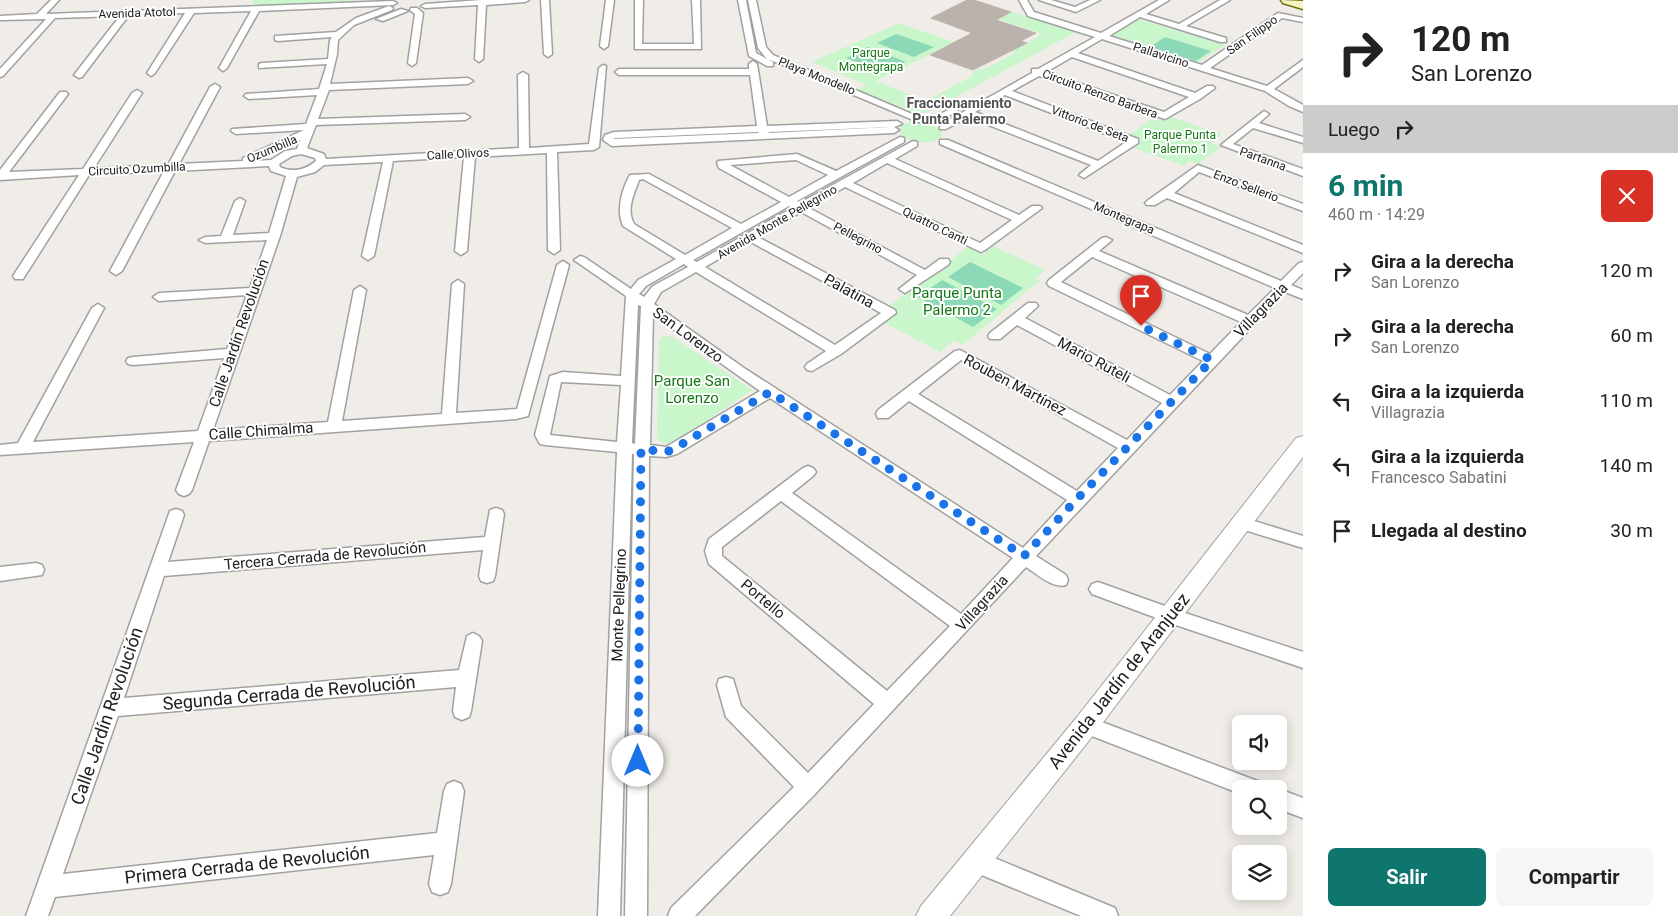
<!DOCTYPE html>
<html lang="es">
<head>
<meta charset="utf-8">
<style>
	body { margin:0; font-family:Roboto,sans-serif; background:#f6f6f6; color:#222; height:100vh; display:flex; flex-direction:column; font-size:19px; white-space:nowrap }
	* { box-sizing:border-box; margin:0 }
	p { font-size:16px; color:#767676 }
	.icon { flex:none; width:28px; height:28px; fill:none; stroke:currentColor; stroke-width:2; stroke-linecap:round; stroke-linejoin:round }
	.map { position:relative; flex:1; overflow:hidden }
	.sheet { display:flex; flex-direction:column; background:#fff; width:375px }
	.sheet>* { flex:none }
	.hud { background:#fff; color:#222; overflow:hidden }
	.buttons { position:absolute; left:1232px; top:715px; display:grid; gap:10px }
	.buttons a { display:grid; place-items:center; width:55px; height:55px; border-radius:8px; background:#fff; box-shadow:0 2px 12px #0003; font-size:25px }
	.pin { position:absolute; display:grid; place-items:center; width:42px; height:42px; color:#fff; margin:-51px -21px; border-radius:50% 50% 50% 0; rotate:-45deg; box-shadow:0 0 5px #0007 }
	.pin .icon { rotate:45deg }
	.me { position:absolute; width:55px; margin:-28px; rotate:0deg; stroke-linejoin:round; filter:drop-shadow(0 0 4px #0008) }
	.turn { display:flex; align-items:center; gap:18px; height:105px; padding:0 25px; font-size:22px }
	.turn .icon { width:65px; height:65px; stroke-width:2.5 }
	.turn b { display:block; font-size:35px; line-height:42px }
	.then { display:flex; align-items:center; height:48px; padding:0 25px; background:#0003; gap:10px; font-size:19px }
	.round { display:grid; place-items:center; flex:none; width:52px; height:52px; border-radius:8px; background:#f6f6f6 }
	.head { display:flex; align-items:center; justify-content:space-between; height:85px; padding:0 25px }
	h1 { font-size:30px; font-weight:700; line-height:38px; color:#0f766e }
	.cta { display:flex; gap:10px; margin-top:auto; padding:10px 25px }
	.cta a { flex:1; height:58px; border-radius:8px; background:#0f766e; color:#fff; font-size:20px; font-weight:700; line-height:58px; text-align:center }
	.cta a+a { background:#f6f6f6; color:#222 }
	ul { padding:0; list-style:none }
	li { display:flex; align-items:center; gap:15px; height:65px; padding:0 25px }
	li div { flex:1 }
	li b { display:block; font-size:19px }
	li em { font-style:normal }
	main { display:flex; flex:1; min-height:0 }
	.map>svg:first-child { display:block }
	.park { fill:#c9f6ca }
	.pitch { fill:#8cd9b7 }
	.building { fill:#b9b2ad; stroke:#c1b3ab }
	.lines { fill:none; stroke-linecap:round; stroke-linejoin:round }
	.minor-casing { stroke:#a1a1a1; stroke-width:3 }
	.tertiary-casing { stroke:#a1a1a1; stroke-width:2 }
	.secondary-casing { stroke:#6c710d; stroke-width:3 }
	.minor { fill:#fff; fill-rule:evenodd }
	.tertiary { fill:#fff; fill-rule:evenodd }
	.secondary { fill:#f5f5c1; fill-rule:evenodd }
	.route { stroke:#1a73e8; stroke-width:9; stroke-dasharray:0 16.2 }
	.labels { text-anchor:middle; stroke-width:4; stroke-linejoin:round; paint-order:stroke }
	.far-street-label { font-size:12px; fill:#202020; stroke:#fff }
	.far-park-label { font-size:12px; fill:#147817; stroke:#fff }
	.far-neighbourhood-label { font-size:14px; font-weight:bold; fill:#535353; stroke:#fff }
	.street-label { font-size:15px; fill:#202020; stroke:#fff }
	.park-label { font-size:15px; fill:#147817; stroke:#fff }
	.near-street-label { font-size:18px; fill:#202020; stroke:#fff }
</style>
</head>
<body>
<main>
<div class="map">
<svg width="1303" height="916" viewBox="0 0 1303 916">
	<rect width="100%" height="100%" fill="#f0ede8"/>
	<g class="park">
		<path d="M254,0H368L251,6Z"/>
		<path d="M1012,12L1076,32L926,113L913,112L858,90L867,85L812,62L899,23L954,42L876,81L926,101L974,75L972,71L987,68L1015,53L1011,51L1043,34L998,19Z"/>
		<path d="M1139,19L1225,45L1197,63L1110,35Z"/>
		<path d="M1154,117L1166,121L1171,117L1222,134L1211,143L1220,147L1199,164L1190,161L1184,166L1131,147L1141,139L1130,135Z"/>
		<path d="M908,122C920,121 933,122 942,131V137C930,146 907,144 899,131L900,127Z"/>
		<path d="M993,246L1045,270L1035,278L1040,280L963,345L954,340L940,352L885,323L900,312L889,306L968,247L983,254Z"/>
		<path d="M664,336H671L752,390L670,445L659,441L657,436L659,340Z"/>
	</g>
	<g class="pitch">
		<path d="M896,34L934,47L914,57L877,43Z"/>
		<path d="M1165,37L1211,51L1196,61L1150,47Z"/>
		<path d="M868,47L906,62L884,72L846,58Z"/>
		<path d="M970,262L1023,288L1001,305L948,277Z"/>
		<path d="M942,280L997,309L973,327L918,297Z"/>
	</g>
	<path class="building" d="M967,0H974L1011,12L996,20L1036,33L1021,41L1027,43L973,70L930,55L972,33L931,18Z"/>
	<g class="lines">
		<defs>
			<g id="minor">
				<path d="M51,0H59L46,14L393,1L397,3L393,5L259,11L227,68L223,71L219,68L251,11L194,13L155,73L151,76L147,73L185,13L129,15L82,77L79,78L74,75L120,16L55,18L3,76L0,77V69L46,19L0,20V16L37,14Z"/>
				<path d="M481,0H529L525,2L486,5L483,59L479,62L475,59L478,5L425,8L421,6L425,4Z"/>
				<path d="M541,0H549L552,54L548,57L544,54Z"/>
				<path d="M606,0H614L608,46L604,49L600,46Z"/>
				<path d="M635,0H643L642,44H694L692,0H700L701,49H635Z"/>
				<path d="M738,0H746L756,53L767,59L758,48L748,0H756L766,47L773,55L926,120L924,122H918L768,59L773,62V66H767L749,56Z"/>
				<path d="M1019,0H1027L1034,12L1101,33L1159,0H1169L1146,14L1179,24L1220,0H1230L1186,26L1226,38V42H1220L1140,17L1109,36L1202,65L1278,13L1303,18V22L1282,18L1210,68L1267,86L1303,60V67L1274,89L1303,105V112L1289,106L1265,91L1102,39L1078,53L1195,93L1207,86H1213L1215,88L1200,99L1165,119L1039,76L1012,91L1138,139V143L1084,178L1079,175L1091,165L968,117L946,129H940V125L1032,73V69H1038L1095,37L1028,16ZM1072,57L1189,97L1164,112L1046,72ZM1005,95L1126,142L1098,161L975,112Z"/>
				<path d="M1039,0H1051L1075,7L1090,0H1100L1076,12Z"/>
				<path d="M389,6L393,8L392,10L354,25L338,40L337,54L330,84L468,78L473,81L468,84L329,90L318,119L465,114L470,117L465,120L316,125L307,148L324,154L326,159L519,148L518,75L523,72L528,75L529,148L589,144L599,68L603,65L606,66L599,147L594,150L557,152L560,250L554,254L548,250L547,153L475,157L467,251L461,255L455,251L464,157L393,161L374,256L368,260L362,256L383,162L324,165L315,172L297,177L280,236L213,430L328,422L354,290L360,286L366,290L342,421L442,414L452,284L458,280L464,284L456,413L517,409L557,265L563,261L569,265L528,416L516,419L209,441L192,490L189,494L184,496L179,494L176,490L194,442L0,455V445L18,443L92,308L98,304L104,308L33,442L198,431L224,358L133,365L128,364L126,361L128,358L133,357L227,349L247,295L159,301L153,297L159,293L250,288L267,240L205,243L199,240L205,237L221,236L235,201L240,198L245,201L233,235L269,233L286,176L271,171L269,166L175,171L122,271L116,275L110,271L164,171L89,175L23,279H15L13,276L79,175L0,180V170L60,92H66L68,94L9,172L83,169L132,93L137,90L142,93L94,168L168,165L210,87L215,84L220,87L179,164L243,161V158L304,130L236,134L231,131L232,129L306,124L317,95L249,99L244,96L246,94L319,89L327,64L259,68V64L262,63L328,59L330,40L332,37L278,41L275,40V36L336,32L356,18ZM300,140L297,149L285,151L271,160L254,161ZM301,154L315,158L316,161C305,170 293,173 280,167L279,164L292,156Z"/>
				<path d="M411,8H417L423,13L416,63L412,66L408,63L415,14L410,10Z"/>
				<path d="M401,9L408,11L383,21L376,19Z"/>
				<path d="M753,61L757,64L767,126L897,121L902,124L894,127L899,130L894,133L612,146L603,140L605,135L614,132L757,126L750,75H619L615,72L619,69H749V64ZM891,127L769,133L768,132ZM758,132L759,133L613,139L615,138Z"/>
				<path d="M953,107L958,110L956,112L934,124H928L926,122Z"/>
				<path d="M1264,111L1269,114L1259,123L1303,137V143L1253,128L1233,144L1303,169V176L1221,145Z"/>
				<path d="M900,137L904,138V142L797,201L800,203L913,141L917,142V146L895,159L1019,215L1032,206H1040L1042,208L985,250L981,252L845,187L809,208L925,270L940,259H948L950,262L948,265L905,293L899,289L917,275L801,212L758,237L895,310L896,313L841,354L812,371L807,370L805,367L807,364L826,351L696,272L661,292L654,304L744,368L1023,548L1067,500L909,401L888,418H878L876,414L878,410L955,351L960,350L1127,440L1162,403L1017,325L1000,339H990L988,336L990,333L1028,303H1036L1038,306L1025,318L1170,395L1203,361L1049,286L1047,283L1049,280L1102,238L1106,237L1112,240L1099,251L1248,315L1275,288L940,144V140H948L1281,281L1299,263L1303,262V273L1291,285L1303,290V299L1285,292L1036,556L1066,575L1068,580L1066,585C1053,589 1037,574 1026,567L815,794L695,916H668L671,908L794,787L726,717L717,685L719,679L726,677L733,679L741,706L808,773L874,704L709,564L705,551L709,539L803,468L808,466L813,468L816,472L813,476L792,493L961,614L1013,558L770,398L677,454L666,457L649,456L647,916H625L634,454H632L620,916H598L617,452L545,445L540,444L535,435L550,376L563,372L621,376L626,296L574,260L580,256L584,257L631,289L638,280L676,259L623,226C616,210 622,189 630,175L649,174L741,224L781,202L719,168L717,163L718,161L797,154L836,171ZM796,160L828,175L789,197L730,165ZM887,163L1012,220L980,243L853,183ZM643,179L732,228L685,255L634,224C626,209 634,194 639,180ZM789,206L792,208L697,262L693,260ZM749,241L881,313L835,345L705,267ZM1092,257L1241,322L1210,354L1061,282ZM684,264L688,267L653,286L644,297L639,294L646,286ZM638,305L641,306L635,444L632,443ZM653,315L760,391L666,447L650,445ZM961,360L1118,448L1077,491L918,394ZM561,382L621,385L617,442L550,435ZM781,501L950,626L887,691L722,556V547Z"/>
				<path d="M1198,165L1303,204V211L1199,172L1174,193L1303,245V253L1167,198L1155,205H1147L1145,203L1147,201Z"/>
				<path d="M496,508L502,510L504,514L495,576L493,581L487,583L481,581L479,576L483,550L164,576L124,698L459,670L467,636L473,633L479,636L482,641L471,711L469,717L462,720L455,717L453,711L456,687L118,716L63,874L437,833L444,791L447,784L454,781L461,784L464,791L451,884L448,892L440,895L432,892L429,884L434,855L55,897L48,916H26L170,511L176,509L182,511L184,515L168,562L485,537L490,510Z"/>
				<path d="M1241,517L1303,536V548L1235,527L1233,523L1235,519Z"/>
				<path d="M36,563L42,565L44,570L42,575L0,581V567Z"/>
				<path d="M1098,582L1173,609L1303,652V668L1170,623L1092,594L1089,589L1092,584Z"/>
				<path d="M1086,716L1260,782L1263,789H1241V794L1079,731L1076,725L1079,719Z"/>
				<path d="M1279,789L1303,798V818L1279,809Z"/>
				<path d="M975,850L1115,908L1118,916H1081L967,869L964,861L967,853Z"/>
			</g>
			<path id="tertiary" d="M1303,436V457L1095,733L950,916H916L921,906L1077,717L1296,438Z"/>
			<path id="secondary" d="M1281,0L1303,1V9L1283,3Z"/>
		</defs>
		<use href="#minor" class="minor-casing"/>
		<use href="#tertiary" class="tertiary-casing"/>
		<use href="#secondary" class="secondary-casing"/>
		<use href="#minor" class="minor"/>
		<use href="#tertiary" class="tertiary"/>
		<use href="#secondary" class="secondary"/>
	</g>
	<g class="lines">
		<path class="route" d="M638,761L641,449L666,452L672,450L770,392L1024,556L1078,498L1212,360L1141,326"/>
	</g>
	<g class="labels">
		<g class="far-street-label">
			<text transform="translate(137 13) rotate(-2)" y="4">Avenida Atotol</text>
			<text transform="translate(1252 35) rotate(-35)" y="4">San Filippo</text>
			<text transform="translate(1161 55) rotate(18)" y="4">Pallavicino</text>
			<text transform="translate(817 76) rotate(22)" y="4">Playa Mondello</text>
			<text transform="translate(1100 94) rotate(20)" y="4">Circuito Renzo Barbera</text>
			<text transform="translate(1090 124) rotate(21)" y="4">Vittorio de Seta</text>
			<text transform="translate(272 149) rotate(-23)" y="4">Ozumbilla</text>
			<text transform="translate(458 154) rotate(-3)" y="4">Calle Olivos</text>
			<text transform="translate(1263 159) rotate(20)" y="4">Partanna</text>
			<text transform="translate(137 169) rotate(-3)" y="4">Circuito Ozumbilla</text>
			<text transform="translate(1246 186) rotate(21)" y="4">Enzo Sellerio</text>
			<text transform="translate(1124 218) rotate(23)" y="4">Montegrapa</text>
			<text transform="translate(777 222) rotate(-30)" y="4">Avenida Monte Pellegrino</text>
			<text transform="translate(935 226) rotate(26)" y="4">Quattro Canti</text>
			<text transform="translate(858 238) rotate(28)" y="4">Pellegrino</text>
		</g>
		<g class="far-park-label">
			<text x="871" y="57">Parque<tspan x="871" dy="14">Montegrapa</tspan></text>
			<text x="1180" y="139">Parque Punta<tspan x="1180" dy="14">Palermo 1</tspan></text>
		</g>
		<g class="far-neighbourhood-label">
			<text x="959" y="108">Fraccionamiento<tspan x="959" dy="16">Punta Palermo</tspan></text>
		</g>
		<g class="street-label">
			<text transform="translate(849 291) rotate(29)" y="5">Palatina</text>
			<text transform="translate(1261 310) rotate(-46)" y="5">Villagrazia</text>
			<text transform="translate(239 333) rotate(-71)" y="5">Calle Jardín Revolución</text>
			<text transform="translate(688 335) rotate(36)" y="5">San Lorenzo</text>
			<text transform="translate(1094 360) rotate(28)" y="5">Mario Ruteli</text>
			<text transform="translate(1015 385) rotate(28)" y="5">Rouben Martínez</text>
			<text transform="translate(261 431) rotate(-4)" y="5">Calle Chimalma</text>
			<text transform="translate(325 556) rotate(-5)" y="5">Tercera Cerrada de Revolución</text>
			<text transform="translate(763 599) rotate(40)" y="5">Portello</text>
			<text transform="translate(982 603) rotate(-48)" y="5">Villagrazia</text>
			<text transform="translate(619 605) rotate(-88)" y="5">Monte Pellegrino</text>
		</g>
		<g class="park-label">
			<text x="957" y="298">Parque Punta<tspan x="957" dy="17">Palermo 2</tspan></text>
			<text x="692" y="386">Parque San<tspan x="692" dy="17">Lorenzo</tspan></text>
		</g>
		<g class="near-street-label">
			<text transform="translate(1119 681) rotate(-52)" y="6">Avenida Jardín de Aranjuez</text>
			<text transform="translate(289 693) rotate(-5)" y="6">Segunda Cerrada de Revolución</text>
			<text transform="translate(107 716) rotate(-71)" y="6">Calle Jardín Revolución</text>
			<text transform="translate(247 865) rotate(-6)" y="6">Primera Cerrada de Revolución</text>
		</g>
	</g>
</svg>
<div class="buttons">
<a><svg class="icon" aria-label="sound" viewBox="0 0 24 24"><path d="M4 9h4l5-4v14l-5-4H4zM17 9q2 3 0 6"/></svg></a>
<a><svg class="icon" aria-label="search" viewBox="0 0 24 24"><circle cx="10" cy="10" r="6"/><path d="M15 15l6 6"/></svg></a>
<a><svg class="icon" aria-label="layers" viewBox="0 0 24 24"><path d="M12 4l9 5-9 5-9-5zM3 14l9 5 9-5"/></svg></a>
</div>
<div class="pin" style="left:1141px;top:326px;background:#d93025"><svg class="icon" aria-label="arrive" viewBox="0 0 24 24"><path d="M6 21V4h12l-3 4 3 4H6"/></svg></div>
<svg class="me" style="left:638px;top:761px" viewBox="-20 -20 40 40"><circle r="19" fill="#fff"/><path d="M0-13L10 11 0 6-10 11z" fill="#1a73e8"/></svg>
</div>
<section class="sheet">
<div class="hud">
<div class="turn"><svg class="icon" aria-label="right" viewBox="0 0 24 24"><path d="M7 20v-9h11M14 6l5 5-5 5"/></svg><div><b>120 m</b>San Lorenzo</div></div>
<div class="then">Luego<svg class="icon" aria-label="right" viewBox="0 0 24 24"><path d="M7 20v-9h11M14 6l5 5-5 5"/></svg></div>
</div>
<div class="head"><div><h1>6 min</h1><p>460 m · 14:29</p></div><a class="round" style="background:#d93025;color:#fff"><svg class="icon" aria-label="close" viewBox="0 0 24 24"><path d="M6 6l12 12M18 6L6 18"/></svg></a></div>
<ul>
<li><svg class="icon" aria-label="right" viewBox="0 0 24 24"><path d="M7 20v-9h11M14 6l5 5-5 5"/></svg><div><b>Gira a la derecha</b><p>San Lorenzo</p></div><em>120 m</em></li>
<li><svg class="icon" aria-label="right" viewBox="0 0 24 24"><path d="M7 20v-9h11M14 6l5 5-5 5"/></svg><div><b>Gira a la derecha</b><p>San Lorenzo</p></div><em>60 m</em></li>
<li><svg class="icon" aria-label="left" viewBox="0 0 24 24"><path d="M17 20v-9H6M10 6l-5 5 5 5"/></svg><div><b>Gira a la izquierda</b><p>Villagrazia</p></div><em>110 m</em></li>
<li><svg class="icon" aria-label="left" viewBox="0 0 24 24"><path d="M17 20v-9H6M10 6l-5 5 5 5"/></svg><div><b>Gira a la izquierda</b><p>Francesco Sabatini</p></div><em>140 m</em></li>
<li><svg class="icon" aria-label="arrive" viewBox="0 0 24 24"><path d="M6 21V4h12l-3 4 3 4H6"/></svg><div><b>Llegada al destino</b></div><em>30 m</em></li>
</ul>
<div class="cta"><a>Salir</a><a>Compartir</a></div>
</section>
</main>
</body>
</html>
